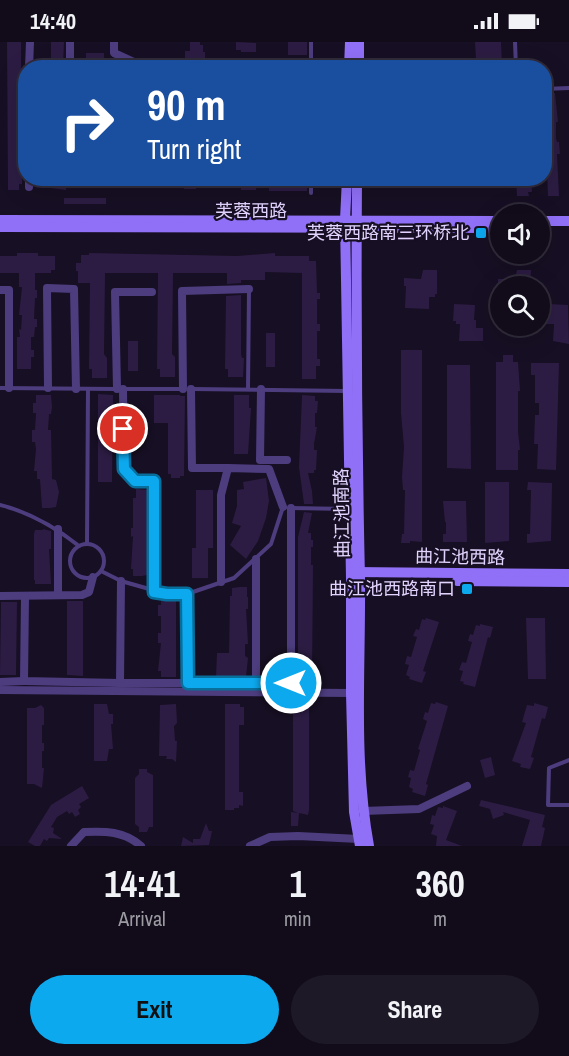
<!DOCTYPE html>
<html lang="en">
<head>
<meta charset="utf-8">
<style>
	body { margin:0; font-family:"Archivo Narrow","Noto Sans SC",sans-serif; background:#1e1927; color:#f1f3f6; height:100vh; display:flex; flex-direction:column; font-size:22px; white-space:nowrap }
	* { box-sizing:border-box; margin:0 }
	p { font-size:20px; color:#9c9ba2 }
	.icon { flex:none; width:33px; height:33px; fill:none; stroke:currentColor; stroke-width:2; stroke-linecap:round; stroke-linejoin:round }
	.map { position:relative; height:804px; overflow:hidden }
	.panel { display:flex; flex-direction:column; background:#110b1a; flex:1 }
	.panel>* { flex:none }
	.banner { position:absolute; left:18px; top:18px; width:534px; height:126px; border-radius:24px; box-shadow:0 6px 24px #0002,0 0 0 2px #302b39; background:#1a4fa0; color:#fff; overflow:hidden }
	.fabs { position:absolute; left:490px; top:162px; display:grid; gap:12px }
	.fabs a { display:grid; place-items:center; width:60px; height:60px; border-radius:50%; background:#110b1a; box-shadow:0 6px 24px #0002,0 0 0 2px #302b39; font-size:30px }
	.pin { position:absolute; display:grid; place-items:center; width:51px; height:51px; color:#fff; margin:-26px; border:3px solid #fff; border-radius:50%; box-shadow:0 2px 6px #0007 }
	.me { position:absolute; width:66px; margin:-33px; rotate:270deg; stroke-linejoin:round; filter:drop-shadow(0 0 4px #0008) }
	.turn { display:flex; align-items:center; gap:21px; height:126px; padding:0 30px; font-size:27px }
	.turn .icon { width:78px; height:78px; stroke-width:2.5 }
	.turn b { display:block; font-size:42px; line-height:51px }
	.eta { display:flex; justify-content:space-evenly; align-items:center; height:102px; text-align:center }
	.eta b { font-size:36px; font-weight:700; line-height:42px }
	.action { display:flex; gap:12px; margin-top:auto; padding:12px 30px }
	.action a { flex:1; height:69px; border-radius:36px; background:#0da9ef; color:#111; font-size:24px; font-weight:700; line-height:69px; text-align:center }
	.action a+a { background:#1e1927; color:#f1f3f6 }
	.status { display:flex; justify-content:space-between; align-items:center; height:42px; padding:0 30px; background:#110b1a; direction:ltr }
	.status svg { height:16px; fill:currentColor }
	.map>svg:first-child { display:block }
	.building { fill:#2c1c43 }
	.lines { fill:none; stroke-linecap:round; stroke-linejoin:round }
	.lane { stroke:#4d3d7f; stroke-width:4 }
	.street { stroke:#4d3d7f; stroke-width:8 }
	.secondary { stroke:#9070f7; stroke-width:10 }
	.route-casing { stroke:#086e9b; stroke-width:15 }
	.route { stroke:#0da9ef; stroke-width:10 }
	.poi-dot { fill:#0da9ef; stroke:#170f23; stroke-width:2 }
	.labels { text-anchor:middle; stroke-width:4.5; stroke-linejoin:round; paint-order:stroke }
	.street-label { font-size:18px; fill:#e1d3fd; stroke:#170f23 }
	.poi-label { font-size:18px; fill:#e1d3fd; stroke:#170f23; text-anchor:end }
</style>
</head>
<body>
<div class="status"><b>14:40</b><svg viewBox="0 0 49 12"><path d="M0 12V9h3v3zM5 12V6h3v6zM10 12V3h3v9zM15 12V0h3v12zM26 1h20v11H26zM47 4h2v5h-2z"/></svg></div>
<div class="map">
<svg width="569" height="804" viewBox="0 0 569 804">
	<rect width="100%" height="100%" fill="#170f23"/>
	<g class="building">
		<path d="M7,0H21V62H24V72H21V83H18V96L22,95V142H19V148H8Z"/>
		<path d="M51,0H64L63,24H51Z"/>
		<path d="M190,0H200V3H203V10H205V18H199V20L185,18V9H190Z"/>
		<path d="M236,0L256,1V10H241V8H236Z"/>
		<rect x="288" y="0" width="19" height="13"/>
		<path d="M475,0H501L502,24L474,25V18H476Z"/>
		<rect x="86" y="11" width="18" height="15"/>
		<path d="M544,51H555L558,80H556V96L557,100H559L560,112H557L559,154H548Z"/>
		<path d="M51,136H66V148L51,146Z"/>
		<path d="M127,136H141V145L129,144Z"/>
		<path d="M184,136H199V145H196V147H184Z"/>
		<rect x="241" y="136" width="15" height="12"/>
		<rect x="269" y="136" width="38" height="13"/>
		<path d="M405,136H443L437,144L431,139L426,144L417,139L412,144Z"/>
		<path d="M516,136L531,137L532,150H528L529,154H517Z"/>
		<rect x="64" y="156" width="42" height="6"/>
		<path d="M17,211H38V214H55V228H51V231H35V248H37V256H35L34,277H37V285H35L34,295H31V308H34V315H31V327H17V295H20L19,287L21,288L22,273H19L22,245H19V231H0V214H17Z"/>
		<path d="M89,211L237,214L275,211V214H309V219H316L317,251H320V257H317V282H320V289H317V317H320V324H316V337H302V231L265,230V238H241V241L227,242V231H173L172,312L175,315V335H160V327H157L158,231H105L104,312L107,316V336H92V327H89L90,241H78V229H76V221H81V213H89Z"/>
		<path d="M423,228H437V252H435V255H429V267L405,266L406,244H404V236L421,237Z"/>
		<path d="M517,228H531L530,244H498V237H515Z"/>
		<path d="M241,253V312L242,316H244L243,335H228V327H225L226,254Z"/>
		<path d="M454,262L475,263L474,278H476V286H483V299H459L460,282H456V279H453Z"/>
		<path d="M548,262L568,263L569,302L553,299L554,282H546Z"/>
		<rect x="266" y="291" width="9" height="34"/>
		<rect x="128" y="299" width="10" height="30"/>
		<path d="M401,308H422V500L410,499V501H401L402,492H404L405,448H403L402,435L404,405L401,371Z"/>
		<path d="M503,313H513V320H518L520,349H518V390L520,408H518V428H496V320H503Z"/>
		<path d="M531,321H559L556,428L537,427L538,402H534L535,373H539V361H535V333H531Z"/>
		<path d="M447,323H470L471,427L447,426Z"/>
		<path d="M98,352L113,353L112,440H98Z"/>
		<path d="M36,353H51L52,365L51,372H49L48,388H51L52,437L56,438L59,450L56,465L50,466H42L40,437H37V429H34L36,407L35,400H32V388H35L36,371H33V361H36Z"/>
		<path d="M154,353H180V354H185L184,434H180V436H171V432H168V381H154Z"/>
		<path d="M234,353H249V366H251L248,412H234Z"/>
		<path d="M302,353L315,354V359H318L317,371H315V385H317L314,402V408H317L316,428H314V431H308L312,449L313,462H304L299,425Z"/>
		<path d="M266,436L269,459L266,476L258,499L246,517L230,503L241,484L232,481L237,464V448L244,447L243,440Z"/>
		<path d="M485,440H509V499L485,501Z"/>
		<path d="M528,440L552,441L551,499L527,501V492H530L531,448H527Z"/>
		<path d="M136,447L149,448L148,529L147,533L142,534H133V527H131L133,494L131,495V486H133V456H136Z"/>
		<path d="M196,448H213V506H208V536H192V506H196Z"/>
		<path d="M443,459H466L467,500H443V492H446V480H445Z"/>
		<path d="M304,470L312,471L308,491H311V498H313V505H311V523H313L312,636L298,637V495Z"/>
		<path d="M43,487L51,489V507H49L51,542H35V538H34V492L35,488H43Z"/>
		<path d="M240,545H247V555H248V567H246L248,602H245V614L248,616L246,635H216L217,611H229L230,554H232V546Z"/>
		<path d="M161,555L176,556V635H161V629H158L161,601H158V591H161V574H158V563H161Z"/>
		<path d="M67,559H83V634L67,633Z"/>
		<path d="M1,560H17L16,633H0Z"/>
		<path d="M426,576L439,580L423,629L426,630L422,641L409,637L410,635L406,633L409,623L405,622L407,614L411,615L417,595L413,594L416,587L419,588L422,577L425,578Z"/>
		<path d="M526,576H545L546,637H528Z"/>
		<path d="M480,582L493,585L490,596L488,595L475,645L463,642L464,640L460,639L463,629L459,628L462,620L466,621L472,600L468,599L470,592L473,593L476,583L480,584Z"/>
		<path d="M436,660L448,664L426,742L428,743L425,754L412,750L413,747L409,745L411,736L408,735L410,728L414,729L420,708L418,707L427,679L423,677L425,670L428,671L431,661L435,662Z"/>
		<path d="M534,661L548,665L545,677L542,676L531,715L534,716L530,727L520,725L521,722L512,719L526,681L522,680L527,663L534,664Z"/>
		<path d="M94,662H107L109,672H113V682H111L113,707H109L107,719H94Z"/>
		<path d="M176,662L177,681L174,684L175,699H177L176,720L172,717H166L167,714H159L160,663Z"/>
		<path d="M225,662H240V665H244V683H239V750H243V764L239,763V766H234V768H225Z"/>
		<path d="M41,663L44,666V683H42V701H44V709H42V726H44L42,746L34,742H27V666H35Z"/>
		<path d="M300,665H309V768L308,773L299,771L298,784H291V770L298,771L293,769V666Z"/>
		<path d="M491,715L495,733L485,736L480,718Z"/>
		<path d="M139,727H147V730L153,733V785H149L147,790H139V785L135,782V736L139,732Z"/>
		<path d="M82,744L89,756L79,762L81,765L78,768L80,772L75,775L72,770L69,772L67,769L57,775L51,785L54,786L53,791L62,797L49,796L47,799L44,797L40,804H35L28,800L51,763Z"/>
		<path d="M481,758L545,773L542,785L545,786L541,804H522L530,778L503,770L504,773L493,777L490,767L479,764Z"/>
		<path d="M443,764L457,769L446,798L462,804H436L437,794L431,792L434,783L430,782L432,773L435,774L438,765L443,766Z"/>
		<path d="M206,781L209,789H212L209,803L181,804L183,795L193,801V797H200Z"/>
	</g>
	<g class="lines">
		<g class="lane">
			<path d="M311,0V26"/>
			<path d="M515,0L516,26"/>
			<path d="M544,47L569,46"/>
			<path d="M311,151V136"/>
			<path d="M0,346L116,347"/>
			<path d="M123,347H182"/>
			<path d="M192,347L347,349"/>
			<path d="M248,347L249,247"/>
			<path d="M0,463C29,470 55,485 79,504"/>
			<path d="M290,466L349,467"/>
			<circle cx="87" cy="519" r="17"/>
			<path d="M87,502L88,347"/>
			<path d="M101,529L121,539L167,552H187L234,536L271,502L283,465"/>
			<path d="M569,718L549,726L548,763H569"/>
		</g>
		<g class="street">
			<path d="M114,0V11L138,22H172L175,26"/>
			<path d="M29,26L30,0"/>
			<path d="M70,26V0"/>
			<path d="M29,145V136"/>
			<path d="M0,248H9V346"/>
			<path d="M48,346L47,246L74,247L76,347"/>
			<path d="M117,347L115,250H152"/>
			<path d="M123,347L124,427L135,439H155L154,550"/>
			<path d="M183,347L182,249L249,247"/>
			<path d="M191,347L192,426H228"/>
			<path d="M261,347L260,418H287"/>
			<path d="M58,487V553"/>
			<path d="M256,517V641"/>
			<path d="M121,539L120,641H291V466"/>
			<path d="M221,540V453L228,426L269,427L283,465"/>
			<path d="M187,552L188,641"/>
			<path d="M0,554L82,553L89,550L93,535"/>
			<path d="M25,554L24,639L120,641"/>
			<path d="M0,640L24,639"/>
			<path d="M0,648L351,651"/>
			<path d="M363,769L419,767L467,744"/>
			<path d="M71,804L84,790C105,789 124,789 141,804"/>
			<path d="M250,804L270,795L298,794L359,797"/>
		</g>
		<g class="secondary">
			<path d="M349,26L350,0"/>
			<path d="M359,26V0"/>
			<path d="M347,136L345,178L351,537V651L354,770L360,804"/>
			<path d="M357,136C356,270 357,403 360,536C361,625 353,716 369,804"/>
			<path d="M0,178L501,179"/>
			<path d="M540,179H569"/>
			<path d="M0,185L501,186"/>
			<path d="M353,530L569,532"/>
			<path d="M457,539L569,540"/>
		</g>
	</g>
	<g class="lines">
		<defs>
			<path id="route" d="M123,387L124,427L135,439H154V550L167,552H187L188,641H291"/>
		</defs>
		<use href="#route" class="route-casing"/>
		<use href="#route" class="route"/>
	</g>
	<g class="poi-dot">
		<rect x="475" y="185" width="12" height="12" rx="3"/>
		<rect x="461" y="541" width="12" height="12" rx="3"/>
	</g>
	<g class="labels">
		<g class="street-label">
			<text x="251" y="175">芙蓉西路</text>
			<text transform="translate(342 471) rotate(-91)" y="6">曲江池南路</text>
			<text transform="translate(460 515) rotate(1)" y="6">曲江池西路</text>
		</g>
		<g class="poi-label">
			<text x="469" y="197">芙蓉西路南三环桥北</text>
			<text x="455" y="553">曲江池西路南口</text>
		</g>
	</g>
</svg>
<div class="fabs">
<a><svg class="icon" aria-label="sound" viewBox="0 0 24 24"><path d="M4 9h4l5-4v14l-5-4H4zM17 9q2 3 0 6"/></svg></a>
<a><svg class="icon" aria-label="search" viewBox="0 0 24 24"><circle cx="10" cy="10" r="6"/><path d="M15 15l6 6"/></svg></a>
</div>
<div class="pin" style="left:123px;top:387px;background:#d93025"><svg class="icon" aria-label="arrive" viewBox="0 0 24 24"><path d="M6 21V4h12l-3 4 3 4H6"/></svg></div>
<svg class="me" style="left:291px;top:641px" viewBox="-20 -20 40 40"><circle r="17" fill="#0da9ef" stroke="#fff" stroke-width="3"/><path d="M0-11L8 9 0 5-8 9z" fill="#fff"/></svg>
<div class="banner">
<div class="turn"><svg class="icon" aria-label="right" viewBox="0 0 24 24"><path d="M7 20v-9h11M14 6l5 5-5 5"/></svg><div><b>90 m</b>Turn right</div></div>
</div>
</div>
<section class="panel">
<div class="eta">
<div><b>14:41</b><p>Arrival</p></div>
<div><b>1</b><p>min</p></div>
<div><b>360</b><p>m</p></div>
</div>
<div class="action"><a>Exit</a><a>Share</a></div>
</section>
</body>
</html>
